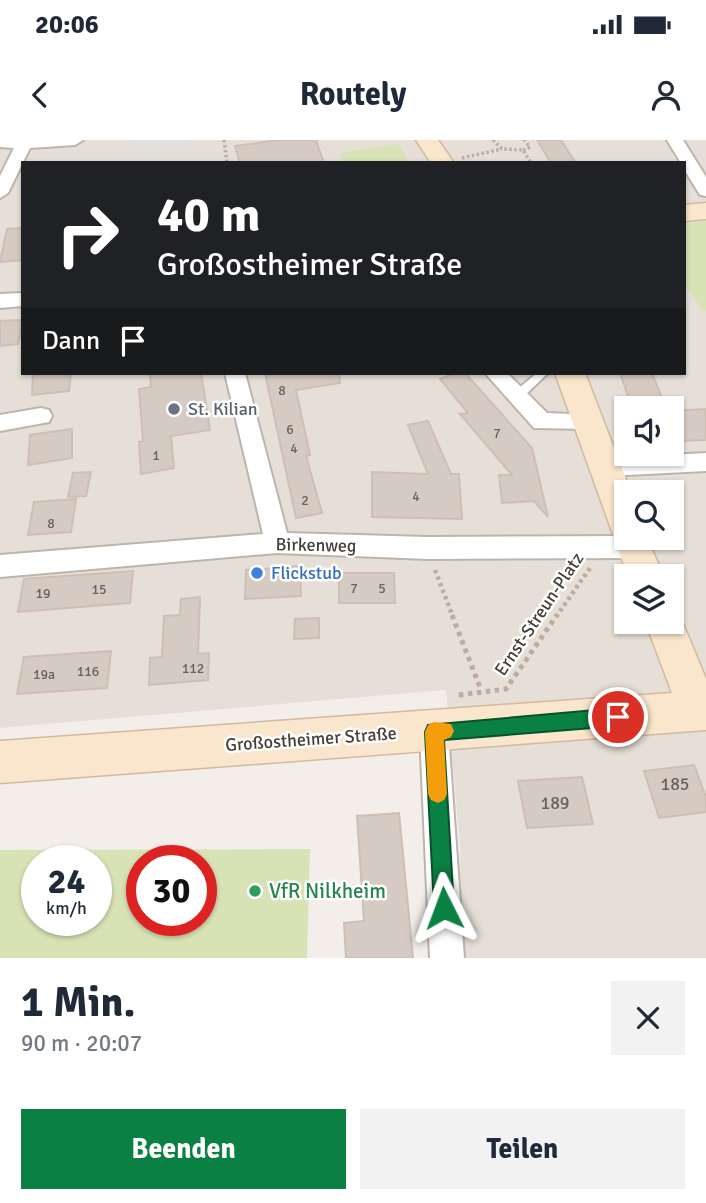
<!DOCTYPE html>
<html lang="de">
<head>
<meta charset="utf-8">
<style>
	body { margin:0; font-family:Signika,sans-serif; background:#f2f2f3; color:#1f2937; height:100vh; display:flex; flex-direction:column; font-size:26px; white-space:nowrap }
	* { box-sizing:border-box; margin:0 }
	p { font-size:23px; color:#747a83 }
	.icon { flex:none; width:38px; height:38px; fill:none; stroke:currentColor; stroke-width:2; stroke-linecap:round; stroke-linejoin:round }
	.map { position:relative; height:818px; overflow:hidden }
	.side { display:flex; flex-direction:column; background:#fff; flex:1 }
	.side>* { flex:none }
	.hud { position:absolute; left:21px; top:21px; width:665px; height:214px; border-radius:0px; box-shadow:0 2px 5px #0004; background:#202124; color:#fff; overflow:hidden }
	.tools { position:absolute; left:614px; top:256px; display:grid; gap:14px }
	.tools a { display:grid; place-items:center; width:70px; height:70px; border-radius:0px; background:#fff; box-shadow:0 2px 5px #0004; font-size:35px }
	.speed { position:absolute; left:21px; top:705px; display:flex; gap:14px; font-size:35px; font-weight:700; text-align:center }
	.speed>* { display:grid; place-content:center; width:91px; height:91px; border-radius:50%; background:#fff; box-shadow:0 2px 5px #0004; line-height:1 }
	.speed small { font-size:18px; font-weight:400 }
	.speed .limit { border:10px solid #d22; background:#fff; color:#111 }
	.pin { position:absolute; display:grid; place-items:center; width:60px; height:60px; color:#fff; margin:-30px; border:4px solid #fff; border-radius:50%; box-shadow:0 2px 7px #0007 }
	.me { position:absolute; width:77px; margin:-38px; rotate:357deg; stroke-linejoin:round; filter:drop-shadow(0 0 5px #0008) }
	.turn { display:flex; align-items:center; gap:24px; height:147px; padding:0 21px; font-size:32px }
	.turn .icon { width:91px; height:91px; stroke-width:2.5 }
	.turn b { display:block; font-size:49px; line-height:60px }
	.then { display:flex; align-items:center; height:66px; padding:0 21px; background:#0003; gap:14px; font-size:26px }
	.round { display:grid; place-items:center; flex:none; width:74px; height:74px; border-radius:0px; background:#f2f2f3 }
	.head { display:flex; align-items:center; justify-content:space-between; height:119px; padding:0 21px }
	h1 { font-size:42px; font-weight:700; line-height:52px }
	.action { display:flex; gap:14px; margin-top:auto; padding:14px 21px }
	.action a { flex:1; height:80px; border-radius:0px; background:#0b8043; color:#fff; font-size:28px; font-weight:700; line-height:80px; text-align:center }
	.action a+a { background:#f2f2f3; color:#1f2937 }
	.status { display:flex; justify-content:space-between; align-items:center; height:49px; padding:0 35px; background:#fff; direction:ltr }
	.status svg { height:19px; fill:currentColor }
	header { display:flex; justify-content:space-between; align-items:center; height:91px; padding:0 21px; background:#fff; font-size:32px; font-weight:700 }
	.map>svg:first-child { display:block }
	.residential { fill:#e6dfd7; fill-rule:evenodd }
	.green { fill:#d8e3b5; fill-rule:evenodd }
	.parking { fill:#e2dfdd }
	.building { fill:#d6cbc2; stroke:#cebeb3; stroke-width:2 }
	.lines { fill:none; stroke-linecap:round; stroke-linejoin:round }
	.lane-casing { stroke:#beb4ac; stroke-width:4 }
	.street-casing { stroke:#beb4ac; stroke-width:4 }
	.secondary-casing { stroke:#d1ba9e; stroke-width:3 }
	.path-far2 { stroke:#bead9f; stroke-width:3.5; stroke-dasharray:2.5 2.5; stroke-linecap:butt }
	.path-far1 { stroke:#bead9f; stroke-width:4.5; stroke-dasharray:3.5 3.5; stroke-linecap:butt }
	.path { stroke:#bead9f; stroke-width:5; stroke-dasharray:4.5 4.5; stroke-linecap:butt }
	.lane { fill:#fff; fill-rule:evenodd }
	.street { fill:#fff; fill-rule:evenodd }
	.secondary { fill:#fae6cc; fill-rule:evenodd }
	.route { fill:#0b8043; stroke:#07532c; stroke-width:2 }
	.slow { fill:#f59e0b }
	.worship-dot { fill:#6b7280; stroke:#fff; stroke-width:2.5 }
	.shop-dot { fill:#3f7fe0; stroke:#fff; stroke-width:2.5 }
	.leisure-dot { fill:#2e9e5b; stroke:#fff; stroke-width:2.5 }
	.labels { text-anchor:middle; stroke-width:5; stroke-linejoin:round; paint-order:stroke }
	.number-label { font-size:14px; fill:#6a615a }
	.worship-label { font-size:18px; fill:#5b616d; stroke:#fff; text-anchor:start }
	.street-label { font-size:18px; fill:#463e38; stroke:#fff }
	.shop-label { font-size:18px; fill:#366cbe; stroke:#fff; text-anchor:start }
	.near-number-label { font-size:18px; fill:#6a615a }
	.near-leisure-label { font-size:21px; fill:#27864d; stroke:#fff; text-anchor:start }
</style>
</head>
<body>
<div class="status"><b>20:06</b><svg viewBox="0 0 49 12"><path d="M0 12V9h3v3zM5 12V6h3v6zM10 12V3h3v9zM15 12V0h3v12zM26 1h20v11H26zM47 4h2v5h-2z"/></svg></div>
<header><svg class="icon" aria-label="back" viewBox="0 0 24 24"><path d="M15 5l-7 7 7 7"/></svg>Routely<svg class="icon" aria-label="person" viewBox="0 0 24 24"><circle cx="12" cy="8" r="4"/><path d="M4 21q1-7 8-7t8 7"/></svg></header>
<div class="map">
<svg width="706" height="818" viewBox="0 0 706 818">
	<rect width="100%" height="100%" fill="#f3eee9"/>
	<path class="residential" d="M0,0H706V818H462L460,705L446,550L0,588ZM23,23H684V233H23ZM626,268H672V313H626ZM626,352H672V397H626ZM626,436H672V481H626Z"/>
	<g class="green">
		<path d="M399,4L409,23H344L340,13Z"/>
		<path d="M706,81V171H703L684,142V84Z"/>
		<path d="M310,709L307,818H0V710ZM37,721H96V780H37ZM142,721H201V780H142Z"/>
	</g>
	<path class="parking" d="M132,0H191L193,12L133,18Z"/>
	<g class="building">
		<path d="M279,0H316L324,23H240L235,6Z"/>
		<path d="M537,0H561L576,23H551Z"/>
		<path d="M23,88V120L0,122L7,89Z"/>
		<path d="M23,180L18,204L0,206V181Z"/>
		<path d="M33,233H71L69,251L32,255Z"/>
		<path d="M150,233H201L210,290L171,296L174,328L141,334L139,302L143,301L139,249L151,247Z"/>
		<path d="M265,233H339L340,243L296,250L310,315L306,316L322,373L296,378Z"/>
		<path d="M456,233H465L532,308L548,377L534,361L502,363L499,335H512L460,274L468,273L440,239Z"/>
		<path d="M620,233H652L666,268H632Z"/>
		<path d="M706,269V300L672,301V271Z"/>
		<path d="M428,281L451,334H459L462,379L372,377V332L428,334L408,285Z"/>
		<path d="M72,289V318L28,325L30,295Z"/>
		<path d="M91,332L86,356L68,357L73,333Z"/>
		<path d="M76,359L71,392L28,395L34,362Z"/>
		<path d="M300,426L301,456L245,459L246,430Z"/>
		<path d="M133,431L130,463L18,472L24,439Z"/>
		<path d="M339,433H394L395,463H339Z"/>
		<path d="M200,457L198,514L209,513L208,540L149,545L150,518L162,517L164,476L180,475L181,459Z"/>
		<path d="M319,478V498L294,499L295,479Z"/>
		<path d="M111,511L107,548L17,554L24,517Z"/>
		<path d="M694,625L706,657V672L659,678L644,631Z"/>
		<path d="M582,637L593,684L527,688L518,641Z"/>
		<path d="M399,673L413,818H346L344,783L364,781L357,676Z"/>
	</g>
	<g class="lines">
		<defs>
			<path id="lane" d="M537,233H548L521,259H513L512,256L513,253Z"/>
			<g id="street">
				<path d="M0,0H83L75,5L30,8L8,53L0,58V36L14,8L0,7Z"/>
				<path d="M667,0H683L706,37V56L700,55L684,29V23H681Z"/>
				<path d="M23,153V166L0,168V154Z"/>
				<path d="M225,233H245L287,393L428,397L626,396L641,400L644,407L641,414L632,418L428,419L277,413L0,437V415L263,394Z"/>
				<path d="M485,233H507L547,273L596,275L599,281L596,287L588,289L534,288Z"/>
				<path d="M41,268L49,270L52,276L49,282L0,291V275Z"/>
				<path d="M706,313V331L607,336L599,333L596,327L599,321L607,318Z"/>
				<path d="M434,578L444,582L448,592L464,818H430L420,592L424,582Z"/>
			</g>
			<g id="secondary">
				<path d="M416,0H438L454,23H431Z"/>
				<path d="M706,63V79L684,81V65Z"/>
				<path d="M555,233H585L631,352H626V397H646L664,436H628Z"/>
				<path d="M672,467L677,469L706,539V590L0,643V601L672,553L645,481H672Z"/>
			</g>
		</defs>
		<use href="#lane" class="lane-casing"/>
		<use href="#street" class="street-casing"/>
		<use href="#secondary" class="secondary-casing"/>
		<g class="path-far2">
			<path d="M224,0L227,23"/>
			<path d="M493,0L502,9L523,10L531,23"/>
			<path d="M523,10L530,7L524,0"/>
			<path d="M462,18L502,9"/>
		</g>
		<g class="path-far1">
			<path d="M435,430L453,477"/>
			<path d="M556,477L590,428"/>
		</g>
		<g class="path">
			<path d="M452,475L481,550"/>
			<path d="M459,555L506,549L557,475"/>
		</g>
		<use href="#lane" class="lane"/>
		<use href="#street" class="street"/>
		<use href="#secondary" class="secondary"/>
	</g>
	<path class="route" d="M618,568L625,571L627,577L625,583L618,586L444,600L454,768L451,775L444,778L437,775L434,768L425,592L428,585Z"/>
	<path class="slow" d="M434,582L451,584L454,591L451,597L444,600L447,654L444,660L438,663L431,660L428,654L425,592L428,585Z"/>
	<circle class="worship-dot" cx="174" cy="269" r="7"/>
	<circle class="shop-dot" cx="257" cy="433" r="7"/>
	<circle class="leisure-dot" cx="255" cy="751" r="7"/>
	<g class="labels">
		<g class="number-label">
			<text x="282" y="255">8</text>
			<text x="290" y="294">6</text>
			<text x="497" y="298">7</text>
			<text x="294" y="313">4</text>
			<text x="156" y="320">1</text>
			<text x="416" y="361">4</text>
			<text x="305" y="365">2</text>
			<text x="51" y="388">8</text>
			<text x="354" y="453">7</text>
			<text x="382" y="453">5</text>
			<text x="99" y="454">15</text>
			<text x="43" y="458">19</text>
			<text x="193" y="533">112</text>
			<text x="88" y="536">116</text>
			<text x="44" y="539">19a</text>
		</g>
		<g class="worship-label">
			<text x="188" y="275">St. Kilian</text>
		</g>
		<g class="street-label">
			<text transform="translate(316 405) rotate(1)" y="6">Birkenweg</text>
			<text transform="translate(539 474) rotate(-56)" y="6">Ernst-Streun-Platz</text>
			<text transform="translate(311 599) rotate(-4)" y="6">Großostheimer Straße</text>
		</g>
		<g class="shop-label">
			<text x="271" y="439">Flickstub</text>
		</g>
		<g class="near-number-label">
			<text x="675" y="650">185</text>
			<text x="555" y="669">189</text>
		</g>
		<g class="near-leisure-label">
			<text x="269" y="758">VfR Nilkheim</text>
		</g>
	</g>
</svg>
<div class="tools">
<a><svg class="icon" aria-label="sound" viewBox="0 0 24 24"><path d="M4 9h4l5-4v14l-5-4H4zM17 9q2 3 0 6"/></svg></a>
<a><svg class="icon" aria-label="search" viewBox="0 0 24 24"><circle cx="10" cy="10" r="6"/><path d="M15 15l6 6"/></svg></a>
<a><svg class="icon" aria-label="layers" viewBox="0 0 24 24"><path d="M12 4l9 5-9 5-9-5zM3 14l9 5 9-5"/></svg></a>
</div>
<div class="speed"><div>24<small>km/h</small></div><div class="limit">30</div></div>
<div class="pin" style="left:618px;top:577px;background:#d93025"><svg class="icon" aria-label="arrive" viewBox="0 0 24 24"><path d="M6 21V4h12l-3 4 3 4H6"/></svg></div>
<svg class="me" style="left:444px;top:768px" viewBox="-20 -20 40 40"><path d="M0-17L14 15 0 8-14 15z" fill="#0b8043" stroke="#fff" stroke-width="4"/></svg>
<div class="hud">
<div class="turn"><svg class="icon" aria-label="right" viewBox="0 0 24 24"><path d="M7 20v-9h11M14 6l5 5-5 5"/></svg><div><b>40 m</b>Großostheimer Straße</div></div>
<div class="then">Dann<svg class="icon" aria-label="arrive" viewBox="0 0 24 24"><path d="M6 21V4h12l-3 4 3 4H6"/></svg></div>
</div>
</div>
<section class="side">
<div class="head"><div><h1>1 Min.</h1><p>90 m · 20:07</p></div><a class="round"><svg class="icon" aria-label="close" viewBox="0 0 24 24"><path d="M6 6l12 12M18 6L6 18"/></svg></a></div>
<div class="action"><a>Beenden</a><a>Teilen</a></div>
</section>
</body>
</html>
